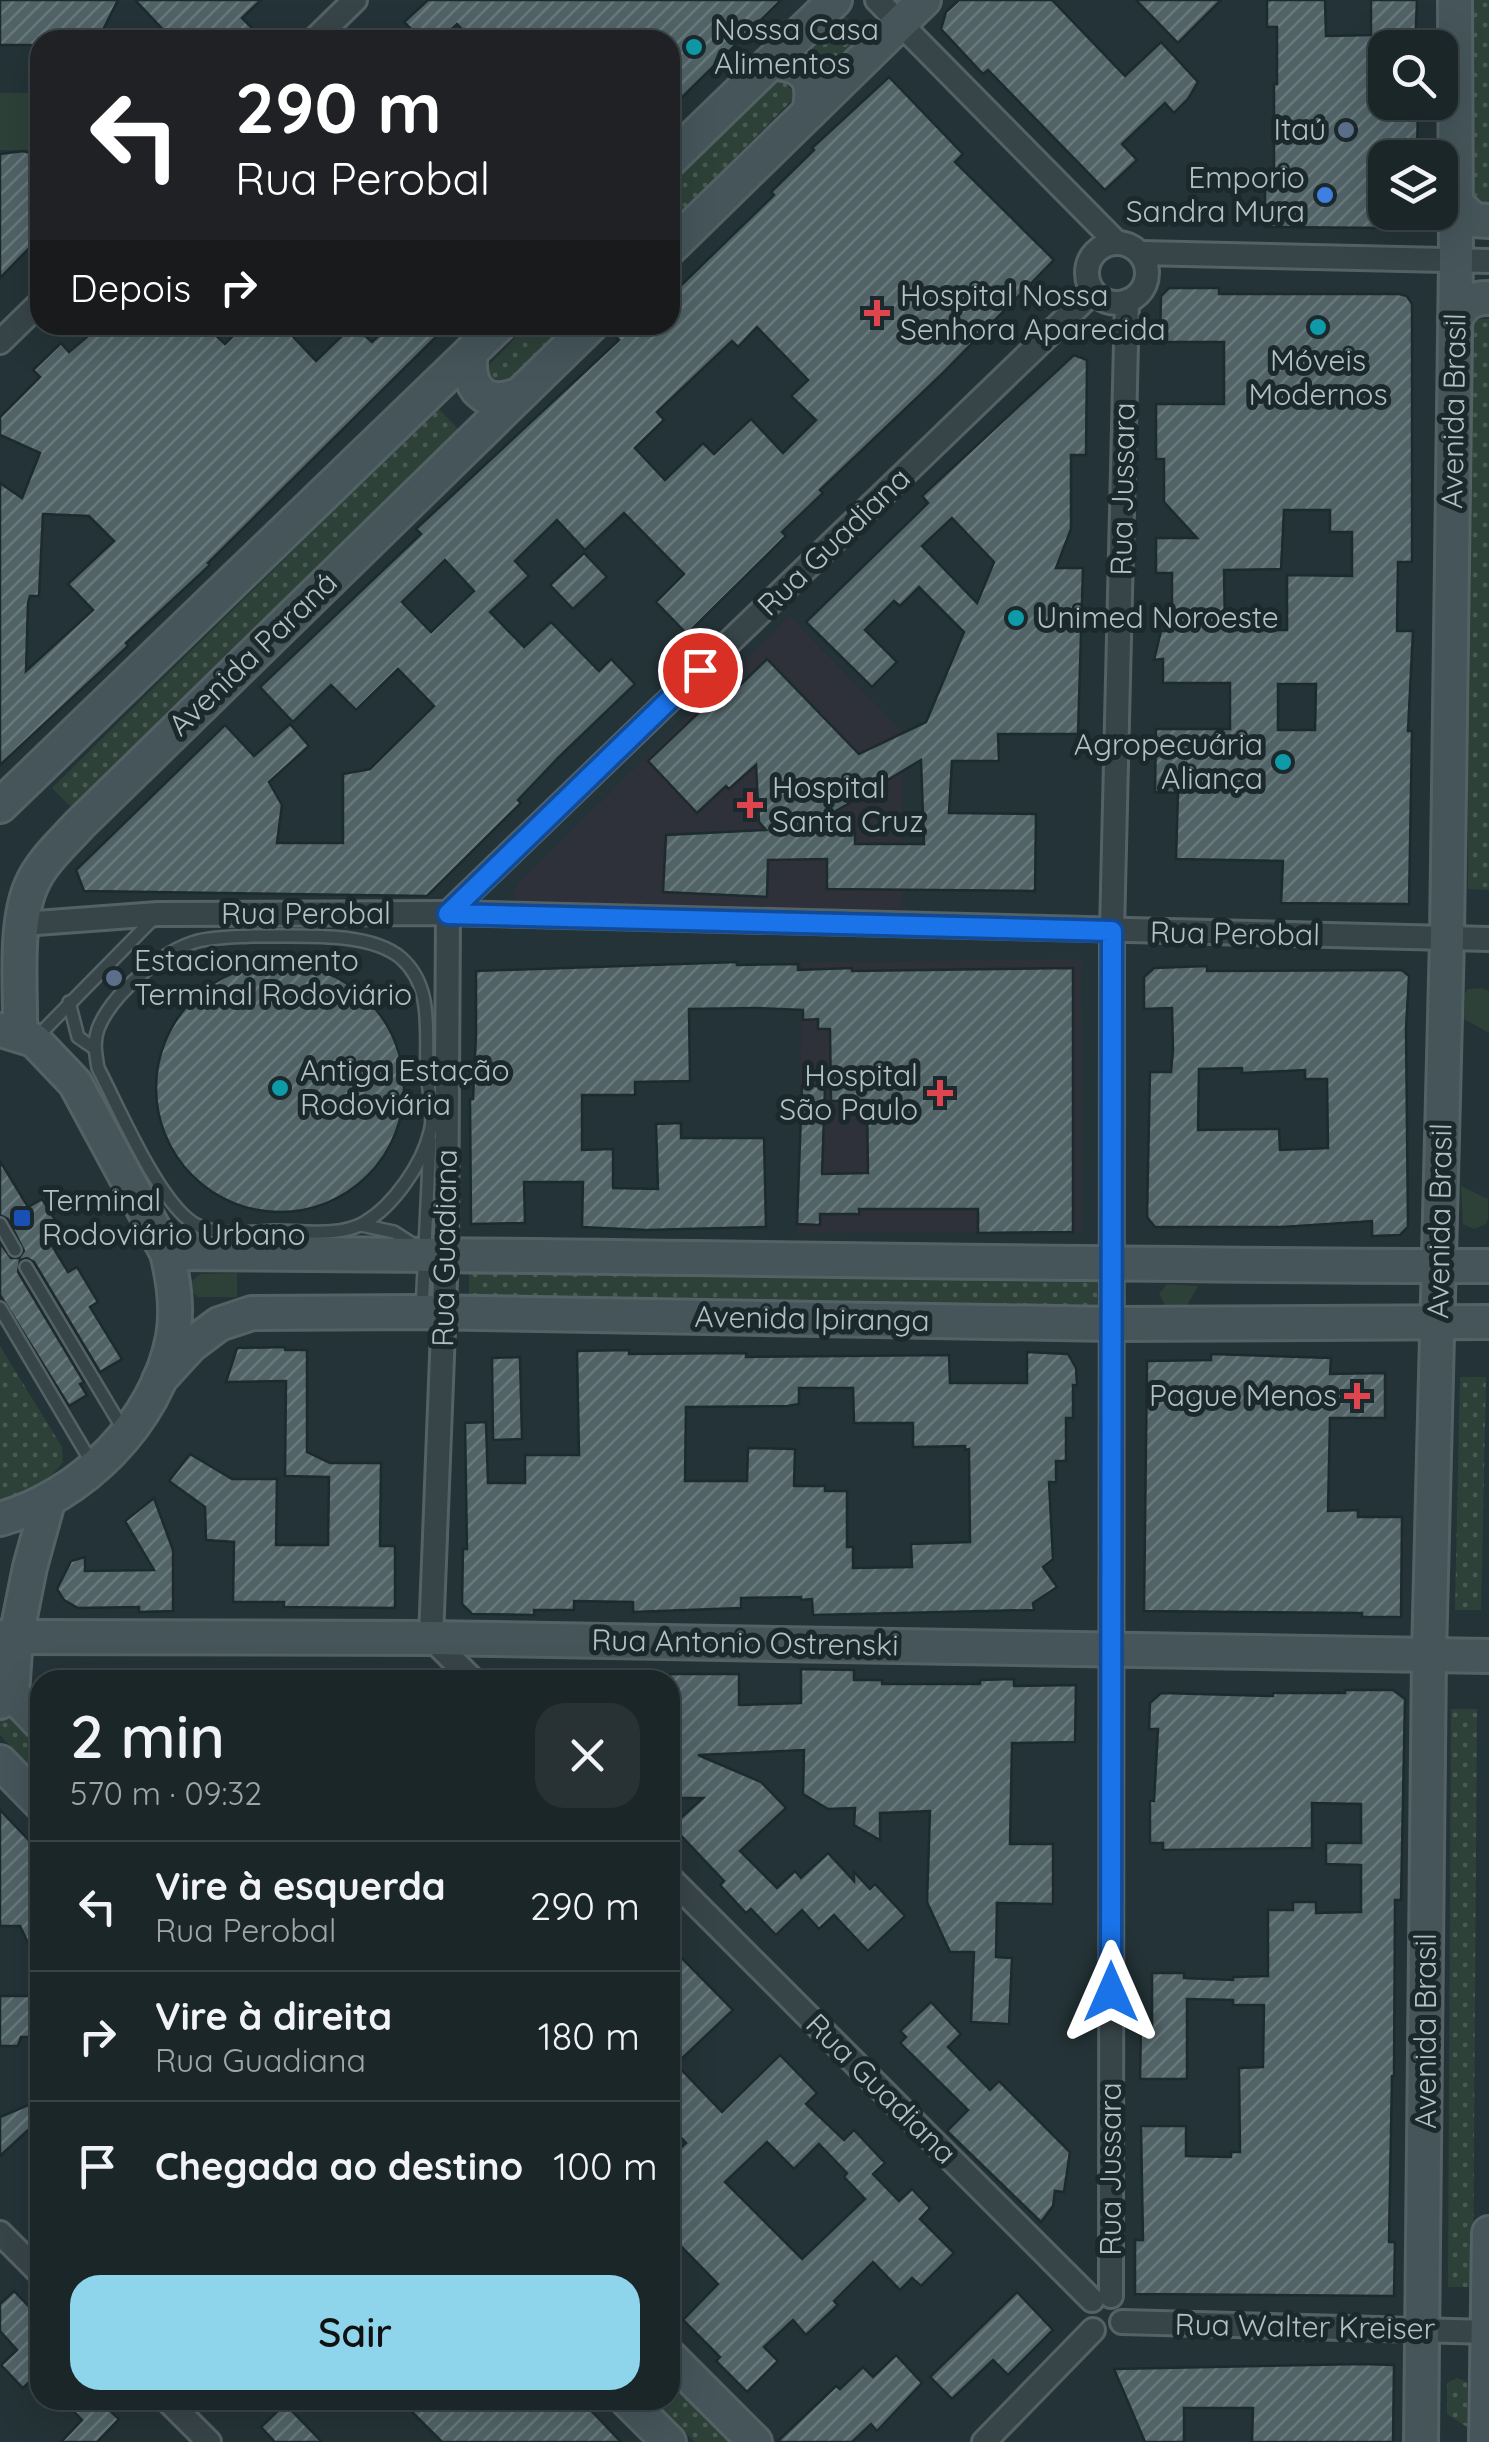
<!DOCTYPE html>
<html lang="pt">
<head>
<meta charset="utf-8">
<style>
	body { margin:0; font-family:Quicksand,sans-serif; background:#283235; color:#f1f3f6; height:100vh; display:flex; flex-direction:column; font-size:38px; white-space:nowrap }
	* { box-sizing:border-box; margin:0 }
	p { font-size:32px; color:#a0a5a8 }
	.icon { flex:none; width:55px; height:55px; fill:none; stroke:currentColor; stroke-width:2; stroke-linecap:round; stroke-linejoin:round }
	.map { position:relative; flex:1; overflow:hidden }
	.sheet { position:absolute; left:30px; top:1670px; width:650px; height:740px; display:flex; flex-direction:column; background:#1b2629; border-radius:30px; box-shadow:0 10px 40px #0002,0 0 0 2px #394346 }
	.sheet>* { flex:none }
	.top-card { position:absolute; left:30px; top:30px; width:650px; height:305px; border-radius:30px; box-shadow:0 10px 40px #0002,0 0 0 2px #394346; background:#202124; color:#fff; overflow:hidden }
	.controls { position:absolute; left:1368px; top:30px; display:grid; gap:20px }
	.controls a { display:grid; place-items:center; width:90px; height:90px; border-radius:20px; background:#1b2629; box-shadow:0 10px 40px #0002,0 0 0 2px #394346; font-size:50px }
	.pin { position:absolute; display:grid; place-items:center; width:85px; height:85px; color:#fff; margin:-42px; border:5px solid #fff; border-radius:50%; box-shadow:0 2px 10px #0007 }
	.me { position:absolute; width:110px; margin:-55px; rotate:0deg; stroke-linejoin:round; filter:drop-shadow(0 0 8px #0008) }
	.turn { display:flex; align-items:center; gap:35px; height:210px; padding:0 40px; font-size:45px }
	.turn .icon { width:130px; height:130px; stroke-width:2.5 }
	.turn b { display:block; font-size:70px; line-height:85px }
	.then { display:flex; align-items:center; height:95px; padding:0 40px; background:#0003; gap:20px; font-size:38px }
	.round { display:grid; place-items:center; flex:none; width:105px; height:105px; border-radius:30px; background:#283235 }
	.headline { display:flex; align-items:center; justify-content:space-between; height:170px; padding:0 40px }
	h1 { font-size:60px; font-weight:600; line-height:75px }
	.button { display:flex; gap:20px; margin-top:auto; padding:20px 40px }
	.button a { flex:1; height:115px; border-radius:30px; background:#8ed5ec; color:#111; font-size:40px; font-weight:600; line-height:115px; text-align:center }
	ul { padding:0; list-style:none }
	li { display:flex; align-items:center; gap:30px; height:130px; padding:0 40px; border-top:2px solid #394346 }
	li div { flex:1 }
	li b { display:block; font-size:38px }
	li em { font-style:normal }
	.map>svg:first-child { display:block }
	.medical { fill:#2e3139 }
	.grass { fill:#2d4139 }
	.park { fill:url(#park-dots) }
	.building { fill:url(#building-hatch); stroke:#1e2b2e; stroke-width:2.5; fill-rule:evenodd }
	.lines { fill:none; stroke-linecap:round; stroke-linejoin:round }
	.lane-casing { stroke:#556265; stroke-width:16 }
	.street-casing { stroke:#556265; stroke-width:28 }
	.secondary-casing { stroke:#556265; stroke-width:38 }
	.lane { stroke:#374448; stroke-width:11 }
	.street { stroke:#374448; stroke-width:22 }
	.secondary { stroke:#45555a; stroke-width:32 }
	.route-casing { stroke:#114b97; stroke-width:25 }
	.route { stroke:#1a73e8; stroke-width:18 }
	.culture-dot { fill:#0f9aa8; stroke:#1c292c; stroke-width:4 }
	.service-dot { fill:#5c6f8a; stroke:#1c292c; stroke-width:4 }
	.shop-dot { fill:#3f7fe0; stroke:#1c292c; stroke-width:4 }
	.health-dot { fill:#e0444e; stroke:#1c292c; stroke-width:4 }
	.transit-dot { fill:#1a4fb4; stroke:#1c292c; stroke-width:4 }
	.labels { text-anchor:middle; stroke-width:10; stroke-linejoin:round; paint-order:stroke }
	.poi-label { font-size:30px; fill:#b2bfc4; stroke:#1c292c; text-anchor:start }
	.street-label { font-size:30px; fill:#b2bfc4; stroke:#1c292c }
</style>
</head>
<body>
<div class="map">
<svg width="1489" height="2442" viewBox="0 0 1489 2442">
	<defs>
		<pattern id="park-dots" width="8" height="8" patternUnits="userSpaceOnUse" patternTransform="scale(2.5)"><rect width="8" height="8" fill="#2d4139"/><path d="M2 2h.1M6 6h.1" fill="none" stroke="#495b54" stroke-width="1.8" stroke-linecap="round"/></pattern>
		<pattern id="building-hatch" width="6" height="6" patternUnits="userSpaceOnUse" patternTransform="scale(2.5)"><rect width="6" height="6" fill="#516367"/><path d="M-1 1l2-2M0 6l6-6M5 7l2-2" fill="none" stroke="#68787b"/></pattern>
	</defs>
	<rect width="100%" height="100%" fill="#243337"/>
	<g class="medical">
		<path d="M790,616L902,732L903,910L599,908L522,904L516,900L513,895L518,883Z"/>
		<path d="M1081,959L1082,1231L797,1233L802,962Z"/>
	</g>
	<g class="grass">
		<rect x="0" y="93" width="40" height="57"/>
		<path d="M1482,988L1489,991V1033L1464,1019L1465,993L1468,989Z"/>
		<path d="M1461,1186L1488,1199V1219L1486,1224L1474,1229L1463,1224Z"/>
		<path d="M237,1273V1297H198L193,1292L192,1281L200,1274Z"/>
		<path d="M1167,1284L1198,1286L1186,1307H1166L1159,1294Z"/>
	</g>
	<g class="park">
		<path d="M1472,0H1489V207H1471Z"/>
		<path d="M841,13L862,34L823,72L802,51Z"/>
		<path d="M776,74L797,95L670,224V181Z"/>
		<path d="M1489,319V890L1468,889V320Z"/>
		<path d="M528,325H570L505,391L484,370Z"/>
		<path d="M438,408L459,430L73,809L52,788Z"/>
		<path d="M469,1273L1097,1277V1312L469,1308Z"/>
		<path d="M0,1346L62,1447L63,1462C45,1485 26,1495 0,1505Z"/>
		<path d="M1460,1377H1486L1481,1610H1455Z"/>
		<path d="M1451,1709H1477L1473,2287H1448Z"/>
		<path d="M7,1713L40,1737V1778L0,1735V1718Z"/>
		<path d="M1457,2378L1467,2382V2427L1447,2414V2383Z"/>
		<path d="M670,2380L731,2442H695L653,2400H670Z"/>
	</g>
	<g class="building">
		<path d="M0,0H118L98,40H40V45H0Z"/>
		<path d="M135,0H261L242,18L252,28L240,40H173Z"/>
		<path d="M428,0H781L670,109V40H472L457,24L440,40H422L404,22Z"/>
		<path d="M959,0H1052L1125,76L1161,42L1198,82L1188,99L1174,113L1165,103L1122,144L1137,160L1105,190L988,70L983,74L941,29L946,12Z"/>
		<path d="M1136,0H1221L1178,43Z"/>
		<path d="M1267,0H1325L1326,36L1371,35V0H1417L1415,48H1385V102H1418L1417,158H1385V228L1265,227V177H1274V84H1277V27H1267Z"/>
		<path d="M889,77L963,154L955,162L1054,260L943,373L820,490L823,493L782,532L786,536L687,634L656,602L684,574L624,513L585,550L557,520L515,561L529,576L490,612L524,647L551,622L599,671L611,659L635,684L558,758L518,800L521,803L427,896L84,891L76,870L225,725L254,756L290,724L309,746L269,782L282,805L277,843H343V774L370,769L434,706L398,669L356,710L331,685L293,722L260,687L421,534L416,529L619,340L614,335L625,325H670V296L774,195L771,192L814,150L812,148ZM757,327L808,380L791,396L816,420L783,453L751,419L714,454L703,443L665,480L635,448L664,420L657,412L732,341L738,347ZM445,560L474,591L431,632L402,602Z"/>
		<path d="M24,151L40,157V237L0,278V154Z"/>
		<path d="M1169,288H1219V294H1399L1407,296L1412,304V562H1398L1397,631H1413L1408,731H1412L1409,904L1281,903L1283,861L1176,859L1178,793L1155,792L1156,729H1230V683H1163V659L1154,660L1161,631H1172V573H1156V538H1197L1164,502V459H1156V404H1224V342H1160L1161,296ZM1284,510H1330V532H1352V576L1287,575V630H1225L1224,570L1281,569ZM1278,684H1316L1315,730H1278Z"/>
		<path d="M101,325H205L225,344L244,325H282L316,361L353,325L372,342L390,325H448L208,563L210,565L126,643L128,646L0,765V483L22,498L40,453L0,435V417L40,377L33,370L61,343L69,352ZM43,514L89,516L114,541L68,584L93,610L26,671L28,603L30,596H39Z"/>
		<path d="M1074,355L1087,360L1086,455H1071V529L1056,568H1083L1078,734H998L999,761H952L949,813L1036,814L1035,891L827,889V859L768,860L767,897L663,892L666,835L766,830L759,822L756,765L729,789L726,786L697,813L648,761L716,696L722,703L767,659L859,754L926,722L964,632L919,587L900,606L894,601L865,630L897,662L872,687L806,622L928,503L922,496ZM952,518L994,562L977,603L922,546ZM921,760L924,844H855V833L801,832Z"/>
		<path d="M584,553L607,577L573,609L550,585Z"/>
		<path d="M737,962V965L798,964V970L852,968V971L1073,968V1232L978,1233V1209H859V1214H820V1225L797,1224L802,1086H825L822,1174L868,1173L867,1100L831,1101L830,1029H818V1019L803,1020V1010L757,1008L689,1009L690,1081L635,1082V1095H582V1150L613,1149V1188L658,1189L656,1124L681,1123V1138H764L766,1227L646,1230L582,1227L583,1182H524L525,1223L471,1224L470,1099H473L476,1035V971Z"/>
		<circle cx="280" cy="1088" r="124"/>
		<path d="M1207,966V971L1402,970L1409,976L1406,1028L1408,1227L1400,1235L1372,1236V1221L1282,1227H1155L1147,1217L1150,1072H1171L1173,1050L1172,1008L1144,1009V977L1154,968ZM1242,1068V1073L1305,1070V1079H1327L1328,1148L1280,1150L1279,1129L1198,1130L1199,1069Z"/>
		<path d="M0,1161L28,1207L42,1199L59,1226L45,1234L68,1272L77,1267L98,1302L90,1307L122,1359L100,1372L34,1262L27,1258L20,1260L18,1272L84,1382L80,1384L87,1395L69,1406L0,1295V1243L11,1258H19L24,1251L8,1219L0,1215Z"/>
		<path d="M285,1347V1350H307V1452L330,1463H381L380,1546H395V1608L284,1607V1602H233L234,1542L206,1540L205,1507L169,1481L190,1454L232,1479H277L276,1545H328L329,1477L285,1476L286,1381L226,1382L237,1348Z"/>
		<path d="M629,1350V1354L746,1353V1357L949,1355L950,1383H1027V1352L1068,1354L1076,1368L1077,1385H1073V1418H1066V1461H1056V1482H1049L1053,1559L1043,1567L1057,1587L1033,1603L1034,1610L813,1615L812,1599L801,1600V1597L741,1598V1608L633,1612V1602L574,1601V1610H534V1615L472,1614L462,1604L463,1549H467L465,1423L486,1422L488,1483H525V1455H579L577,1351ZM799,1388H853L854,1423H913V1447L965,1446V1450L969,1449L970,1542L911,1544L912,1567L853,1568V1547H847V1491H825V1486H794L795,1449L748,1448L747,1481H685L686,1407L788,1406L799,1404Z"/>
		<path d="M1211,1354L1331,1358L1330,1374L1385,1373V1418H1330L1328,1511L1358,1510V1517H1402L1401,1617H1362V1613L1144,1611L1147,1361L1211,1360Z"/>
		<path d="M520,1357L522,1439L493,1440L492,1358Z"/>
		<path d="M154,1498L173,1550V1611L139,1612V1607L78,1608L64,1600L57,1589L71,1561L85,1557V1571L154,1570L125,1521Z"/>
		<path d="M801,1669L854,1670V1680H882V1684H980V1680L1014,1679V1686L1076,1685L1075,1742L1012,1743L1010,1844H1053V1904L997,1903L996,1957L1012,1958L1009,2024L971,2022L974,1952H950L927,1902L930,1811L880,1813V1840L854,1825L855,1808L828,1809L803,1794L804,1750L698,1755L761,1782L786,1808L740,1851L777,1888L795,1871L801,1878L828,1853L854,1881V1872L870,1889L875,1884L905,1916L868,1951L834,1915L819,1929L802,1910L776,1935L751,1909L746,1913L720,1885L724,1881L672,1826L703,1798H670V1674H739V1705L801,1703Z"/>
		<path d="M1345,1690H1393L1405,1699L1401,1900H1395L1394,2076H1392L1389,2242H1395L1394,2296L1135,2294V2240H1143L1141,2126H1186V2156L1231,2157V2152H1240L1239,2068L1263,2067L1264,2005H1233V2000L1187,1999V2079H1140L1141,2029H1152V1973H1184V1978L1233,1980V1977L1268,1976V1910H1293V1902H1316V1913L1361,1912V1865L1326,1864V1843H1361V1804L1312,1803V1848L1163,1850V1843H1150V1801H1154L1158,1729H1149L1150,1703L1161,1693L1273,1696V1693H1345Z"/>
		<path d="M0,1810L40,1852V1968L20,1926H0Z"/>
		<path d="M670,1946L733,2010L676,2064L722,2112L780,2055L817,2093L806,2104L844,2140L854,2130L885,2163L873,2174L899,2201L912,2189L930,2208L920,2219L954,2253L921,2286L912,2278L900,2290L873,2262L834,2301L838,2305L806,2335L793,2320L764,2347L778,2361L747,2392L716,2361L720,2357L683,2320L718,2284L670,2235V2158L686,2143L670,2126ZM767,2142L794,2169L819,2144L847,2173L844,2177L865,2199L802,2259L725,2182Z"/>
		<path d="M0,1996H30L31,2037H21L18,2046H0Z"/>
		<path d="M931,2002L961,2034L948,2047L990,2090L999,2081L1070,2152L1064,2192L1055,2191L1053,2206L1041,2222L947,2131L968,2110L900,2043L906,2037L900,2031Z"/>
		<path d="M40,2100V2119L0,2156V2117Z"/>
		<path d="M14,2291L40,2318L31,2329L40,2338V2372L23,2388L1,2365L17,2350L0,2331V2304Z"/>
		<path d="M1017,2292L1053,2330L1008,2375L993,2360L952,2399L930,2377Z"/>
		<path d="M896,2355L922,2383L877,2431L871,2424L852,2442H777L836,2386L840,2389L863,2367L873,2377Z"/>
		<path d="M1362,2364L1394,2365L1393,2442H1252L1253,2408H1184V2442H1145L1114,2369Z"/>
		<path d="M63,2400H98L119,2419L97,2442H61L82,2420Z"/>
		<path d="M400,2400H581L621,2442H442Z"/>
		<path d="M285,2404L322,2442H275L261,2427Z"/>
	</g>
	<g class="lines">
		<defs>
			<g id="lane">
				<path d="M253,936C295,937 368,930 401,958C434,987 425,1033 427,1072C428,1090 435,1115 430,1132C422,1165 393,1206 364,1223C339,1237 303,1231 275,1231C250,1232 215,1237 193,1223C157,1199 119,1108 98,1068C96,1055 93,1043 98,1029C111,995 163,950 198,941C215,937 235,937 253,936Z"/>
				<path d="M69,1002L78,1037L94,1048"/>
				<path d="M35,1039L155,917"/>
				<path d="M0,1224L15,1250"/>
				<path d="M361,1225L394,1232L417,1247"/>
				<path d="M26,1267L123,1429"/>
				<path d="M0,1308L92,1463"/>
				<path d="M422,1311L430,1140"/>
			</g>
			<g id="street">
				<path d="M877,0L1116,242"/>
				<path d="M314,40L355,0"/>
				<circle cx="1117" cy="273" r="30"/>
				<path d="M1141,253L1489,261"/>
				<path d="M0,342L40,303"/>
				<path d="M23,924L158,914L448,913L1489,939"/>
				<path d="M473,1680L431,1638L446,1254L448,913L1093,292"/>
				<path d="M670,1878L1092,2300"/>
				<path d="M0,2233L40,2273"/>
				<path d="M1111,2296L1112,931L1127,301"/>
				<path d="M1122,2322L1489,2332"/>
				<path d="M167,2400L209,2442"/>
				<path d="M984,2442L1093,2330"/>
			</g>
			<g id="secondary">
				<path d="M770,63C804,63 817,78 809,112"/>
				<path d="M670,160L835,0"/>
				<path d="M1456,204L1474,220L1489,221"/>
				<path d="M670,248L924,0"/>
				<path d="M1455,320C1462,305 1472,297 1489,298"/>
				<path d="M471,352C465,387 484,410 520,394"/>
				<path d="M0,806L499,325"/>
				<path d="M20,1034C21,991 14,925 31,886C41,862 62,844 79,825L591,325"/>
				<path d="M167,1253C608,1254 1048,1266 1489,1266"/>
				<path d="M159,1380L191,1345L219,1324L252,1313L422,1312L1111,1324L1489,1322"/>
				<path d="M0,1519C81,1497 157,1422 173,1337C178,1309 174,1281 167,1253L75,1083L34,1040L1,1030"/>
				<path d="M0,1637L431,1638L1489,1656"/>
				<path d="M0,1681L40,1723"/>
				<path d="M0,1702L12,1694L16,1637L30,1567L48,1502"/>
				<path d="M0,1762L40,1803"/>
				<path d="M670,2357L755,2442"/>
				<path d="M627,2400L669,2442"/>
				<path d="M1421,2442L1429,1655L1447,938L1456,261L1455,0"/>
				<path d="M1486,2442L1489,2233"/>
			</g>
		</defs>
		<use href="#lane" class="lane-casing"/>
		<use href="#street" class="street-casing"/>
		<use href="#secondary" class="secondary-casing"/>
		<use href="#lane" class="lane"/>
		<use href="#street" class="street"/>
		<use href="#secondary" class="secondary"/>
	</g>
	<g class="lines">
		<defs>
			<path id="route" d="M700,670L448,914L1112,931L1111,1992"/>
		</defs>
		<use href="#route" class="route-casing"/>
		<use href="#route" class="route"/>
	</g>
	<g class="culture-dot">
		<circle cx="694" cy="47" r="10"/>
		<circle cx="1318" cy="327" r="10"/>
		<circle cx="1016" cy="618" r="10"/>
		<circle cx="1283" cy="762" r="10"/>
		<circle cx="280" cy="1088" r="10"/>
	</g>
	<g class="service-dot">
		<circle cx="1346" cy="130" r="10"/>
		<circle cx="114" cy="978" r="10"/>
	</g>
	<circle class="shop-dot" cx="1325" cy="195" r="10"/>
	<g class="health-dot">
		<path d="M872 298h10v10h10v10h-10v10h-10v-10h-10v-10h10z"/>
		<path d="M745 790h10v10h10v10h-10v10h-10v-10h-10v-10h10z"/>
		<path d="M935 1078h10v10h10v10h-10v10h-10v-10h-10v-10h10z"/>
		<path d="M1352 1381h10v10h10v10h-10v10h-10v-10h-10v-10h10z"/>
	</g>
	<rect class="transit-dot" x="12" y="1208" width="20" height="20" rx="5"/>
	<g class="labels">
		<g class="poi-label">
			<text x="714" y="40">Nossa Casa<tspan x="714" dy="34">Alimentos</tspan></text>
			<text x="1326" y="140" text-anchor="end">Itaú</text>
			<text x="1305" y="188" text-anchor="end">Emporio<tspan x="1305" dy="34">Sandra Mura</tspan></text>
			<text x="900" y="306">Hospital Nossa<tspan x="900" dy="34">Senhora Aparecida</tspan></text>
			<text x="1318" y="371" text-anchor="middle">Móveis<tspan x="1318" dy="34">Modernos</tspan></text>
			<text x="1036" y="628">Unimed Noroeste</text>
			<text x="1263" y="755" text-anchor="end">Agropecuária<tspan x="1263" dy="34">Aliança</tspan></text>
			<text x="772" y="798">Hospital<tspan x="772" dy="34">Santa Cruz</tspan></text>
			<text x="134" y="971">Estacionamento<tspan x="134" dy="34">Terminal Rodoviário</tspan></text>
			<text x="300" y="1081">Antiga Estação<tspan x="300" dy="34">Rodoviária</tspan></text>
			<text x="918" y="1086" text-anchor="end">Hospital<tspan x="918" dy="34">São Paulo</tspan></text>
			<text x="42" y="1211">Terminal<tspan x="42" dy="34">Rodoviário Urbano</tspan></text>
			<text x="1337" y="1406" text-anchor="end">Pague Menos</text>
		</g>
		<g class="street-label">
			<text transform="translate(1454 411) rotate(-89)" y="10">Avenida Brasil</text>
			<text transform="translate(1123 489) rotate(-89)" y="10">Rua Jussara</text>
			<text transform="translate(834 542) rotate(-44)" y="10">Rua Guadiana</text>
			<text transform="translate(253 654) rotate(-44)" y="10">Avenida Paraná</text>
			<text x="306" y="924">Rua Perobal</text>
			<text transform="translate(1235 934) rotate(1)" y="10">Rua Perobal</text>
			<text transform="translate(1440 1221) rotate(-89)" y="10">Avenida Brasil</text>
			<text transform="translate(445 1248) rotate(-89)" y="10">Rua Guadiana</text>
			<text transform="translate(812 1319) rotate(1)" y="10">Avenida Ipiranga</text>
			<text transform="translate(745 1643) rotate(1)" y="10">Rua Antonio Ostrenski</text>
			<text transform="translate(1426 2031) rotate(-90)" y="10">Avenida Brasil</text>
			<text transform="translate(881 2089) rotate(45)" y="10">Rua Guadiana</text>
			<text transform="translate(1111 2169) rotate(-90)" y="10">Rua Jussara</text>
			<text transform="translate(1305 2327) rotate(1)" y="10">Rua Walter Kreiser</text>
		</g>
	</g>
</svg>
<div class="controls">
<a><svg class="icon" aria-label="search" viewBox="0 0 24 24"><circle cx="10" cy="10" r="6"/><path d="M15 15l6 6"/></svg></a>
<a><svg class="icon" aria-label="layers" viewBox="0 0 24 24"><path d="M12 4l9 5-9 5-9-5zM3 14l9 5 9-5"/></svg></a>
</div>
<div class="pin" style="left:700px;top:670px;background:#d93025"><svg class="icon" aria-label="arrive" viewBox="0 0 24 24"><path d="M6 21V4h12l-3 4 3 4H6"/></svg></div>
<svg class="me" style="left:1111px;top:1992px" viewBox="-20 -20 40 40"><path d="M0-17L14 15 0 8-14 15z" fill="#1a73e8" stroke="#fff" stroke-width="4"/></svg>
<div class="top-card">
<div class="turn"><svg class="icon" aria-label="left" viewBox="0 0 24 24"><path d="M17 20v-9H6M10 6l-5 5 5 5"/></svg><div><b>290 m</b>Rua Perobal</div></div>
<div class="then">Depois<svg class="icon" aria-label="right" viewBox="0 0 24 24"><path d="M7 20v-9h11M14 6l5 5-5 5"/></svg></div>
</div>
<section class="sheet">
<div class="headline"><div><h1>2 min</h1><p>570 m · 09:32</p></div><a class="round"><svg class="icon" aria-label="close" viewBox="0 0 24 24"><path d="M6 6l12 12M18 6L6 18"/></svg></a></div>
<ul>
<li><svg class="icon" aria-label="left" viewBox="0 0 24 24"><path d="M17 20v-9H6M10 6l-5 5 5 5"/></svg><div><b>Vire à esquerda</b><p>Rua Perobal</p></div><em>290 m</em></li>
<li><svg class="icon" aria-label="right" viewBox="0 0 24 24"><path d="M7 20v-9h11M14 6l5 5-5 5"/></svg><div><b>Vire à direita</b><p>Rua Guadiana</p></div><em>180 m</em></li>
<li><svg class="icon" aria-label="arrive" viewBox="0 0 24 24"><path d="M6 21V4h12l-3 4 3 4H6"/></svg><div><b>Chegada ao destino</b></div><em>100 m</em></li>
</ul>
<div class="button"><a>Sair</a></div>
</section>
</div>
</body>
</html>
